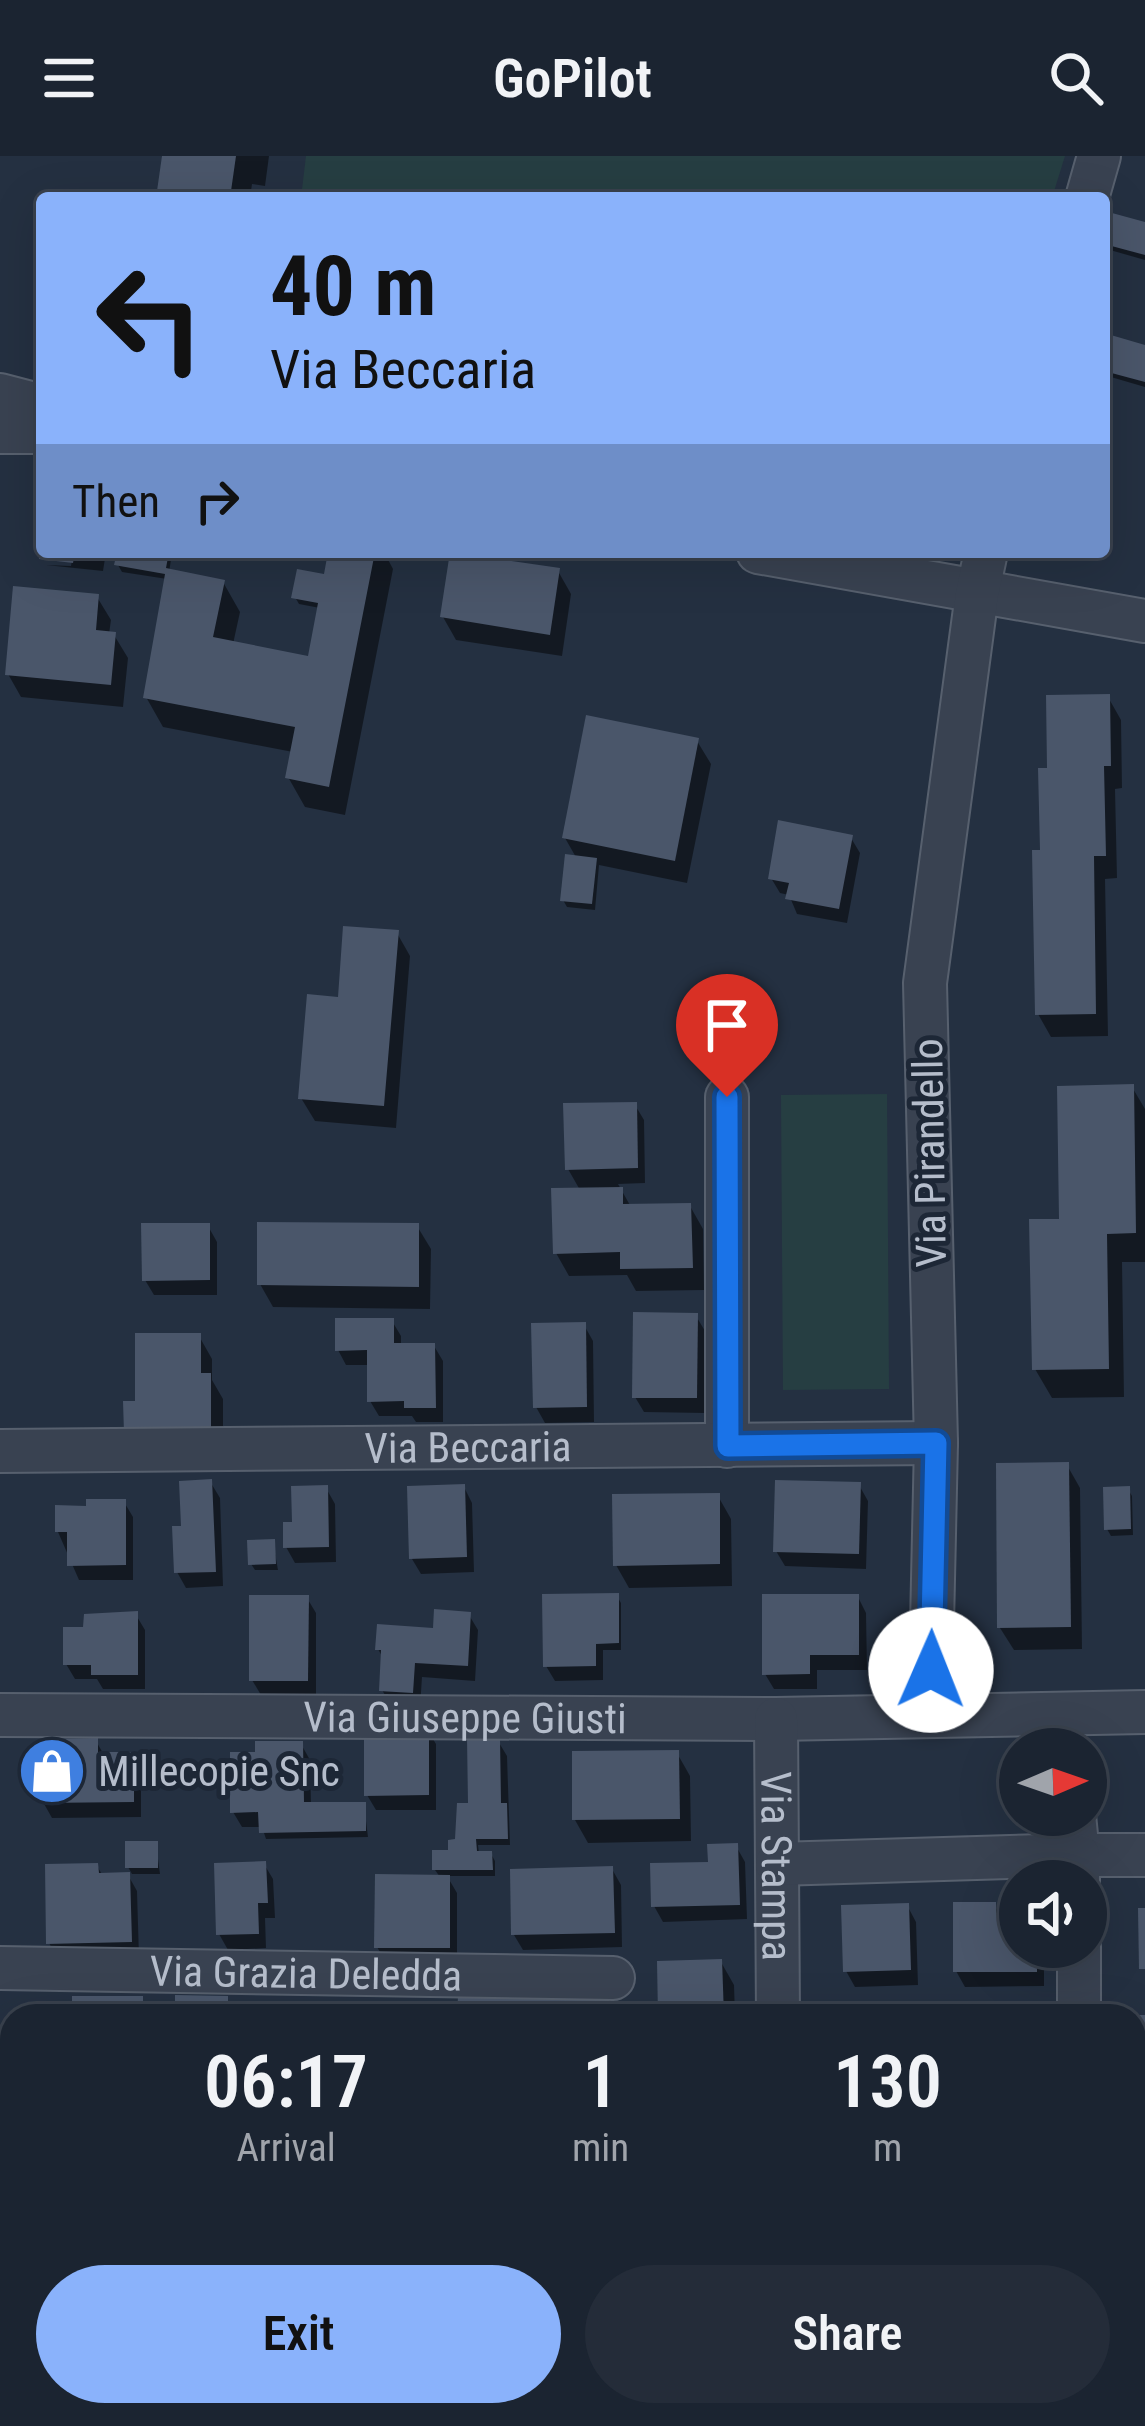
<!DOCTYPE html>
<html lang="en">
<head>
<meta charset="utf-8">
<style>
	body { margin:0; font-family:"Roboto Condensed",sans-serif; background:#242c39; color:#f1f3f6; height:100vh; display:flex; flex-direction:column; font-size:45px; white-space:nowrap }
	* { box-sizing:border-box; margin:0 }
	p { font-size:39px; color:#a0a4ab }
	.icon { flex:none; width:66px; height:66px; fill:none; stroke:currentColor; stroke-width:2; stroke-linecap:round; stroke-linejoin:round }
	.map { position:relative; flex:1; overflow:hidden }
	.side { position:absolute; left:0px; top:1848px; width:1146px; height:423px; display:flex; flex-direction:column; background:#1b2431; border-radius:36px 36px 0 0; box-shadow:0 12px 48px #0002,0 0 0 3px #39414d }
	.side>* { flex:none }
	.hud { position:absolute; left:36px; top:36px; width:1074px; height:366px; border-radius:12px; box-shadow:0 12px 48px #0002,0 0 0 3px #39414d; background:#8ab2fb; color:#111; overflow:hidden }
	.needle { width:78px; rotate:88deg }
	.buttons { position:absolute; left:999px; top:1572px; display:grid; gap:24px }
	.buttons a { display:grid; place-items:center; width:108px; height:108px; border-radius:50%; background:#1b2431; box-shadow:0 12px 48px #0002,0 0 0 3px #39414d; font-size:60px }
	.pin { position:absolute; display:grid; place-items:center; width:102px; height:102px; color:#fff; margin:-123px -51px; border-radius:50% 50% 50% 0; rotate:-45deg; box-shadow:0 0 12px #0007 }
	.pin .icon { rotate:45deg }
	.me { position:absolute; width:132px; margin:-66px; rotate:1deg; stroke-linejoin:round; filter:drop-shadow(0 0 9px #0008) }
	.turn { display:flex; align-items:center; gap:42px; height:252px; padding:0 36px; font-size:54px }
	.turn .icon { width:156px; height:156px; stroke-width:2.5 }
	.turn b { display:block; font-size:84px; line-height:102px }
	.then { display:flex; align-items:center; height:114px; padding:0 36px; background:#0003; gap:24px; font-size:45px }
	.eta { display:flex; justify-content:space-evenly; align-items:center; height:204px; text-align:center }
	.eta b { font-size:72px; font-weight:600; line-height:84px }
	.primary-button { display:flex; gap:24px; margin-top:auto; padding:24px 36px }
	.primary-button a { flex:1; height:138px; border-radius:72px; background:#8ab2fb; color:#111; font-size:48px; font-weight:600; line-height:138px; text-align:center }
	.primary-button a+a { background:#242c39; color:#f1f3f6 }
	header { display:flex; justify-content:space-between; align-items:center; height:156px; padding:0 36px; background:#1b2431; font-size:54px; font-weight:600 }
	.map>svg:first-child { display:block }
	.green { fill:#263e42 }
	.shadow { fill:#0007 }
	.building { fill:#4a566a }
	.lines { fill:none; stroke-linecap:round; stroke-linejoin:round }
	.minor-casing { stroke:#57606e; stroke-width:46 }
	.minor { stroke:#394251; stroke-width:42 }
	.route-casing { stroke:#114b97; stroke-width:30 }
	.route { stroke:#1a73e8; stroke-width:21 }
	.labels { text-anchor:middle; stroke-width:10; stroke-linejoin:round; paint-order:stroke }
	.street-label { font-size:42px; fill:#b5bdcb; stroke:#1d2736 }
	.poi-label { font-size:42px; fill:#b5bdcb; stroke:#1d2736; text-anchor:start }
</style>
</head>
<body>
<header><svg class="icon" aria-label="menu" viewBox="0 0 24 24"><path d="M4 6h16M4 12h16M4 18h16"/></svg>GoPilot<svg class="icon" aria-label="search" viewBox="0 0 24 24"><circle cx="10" cy="10" r="6"/><path d="M15 15l6 6"/></svg></header>
<div class="map">
<svg width="1145" height="2270" viewBox="0 0 1145 2270">
	<rect width="100%" height="100%" fill="#243041"/>
	<g class="green">
		<path d="M306,0H1065L1052,42H301Z"/>
		<path d="M887,938L889,1233L783,1234L781,939Z"/>
	</g>
	<g class="shadow">
		<path d="M165,0H269L265,30L252,28L250,42H159Z"/>
		<path d="M1145,69V104L1110,94L1107,87Z"/>
		<path d="M1104,181L1145,192V231L1104,219Z"/>
		<path d="M43,396H106L103,415L46,409L71,410L72,404Z"/>
		<path d="M120,396L167,397L171,404L169,416L223,426L240,456L233,488L310,503L320,452L299,448L295,441L325,427L331,396H384L393,413L345,659L305,651L288,621L293,596L163,571L146,541L167,423L122,416L118,409Z"/>
		<path d="M558,415L571,438L562,500L456,484L443,461Z"/>
		<path d="M97,441L111,464L109,478L114,479L128,502L123,551L21,541L8,518Z"/>
		<path d="M1108,541L1121,564L1122,632L1115,633L1117,722L1105,723L1108,880L1051,881L1038,858L1043,697L1051,615Z"/>
		<path d="M697,585L711,608L687,727L599,709L595,754L567,751L563,744L577,703L565,682Z"/>
		<path d="M851,682L860,697L847,767L797,758L789,739L780,737L771,722Z"/>
		<path d="M397,777L410,800L396,972L315,965L301,942Z"/>
		<path d="M1132,931L1145,953V1106H1122L1124,1241L1052,1242L1035,1213L1062,1066Z"/>
		<path d="M635,949L644,964L645,1027L618,1028L631,1051L690,1050L703,1073L704,1134L636,1135L627,1119L569,1120L556,1097L580,1034L568,1013Z"/>
		<path d="M208,1070L217,1086V1139H154L145,1124Z"/>
		<path d="M417,1070L431,1093L430,1153L273,1151L260,1128Z"/>
		<path d="M696,1160L705,1175L704,1257L644,1256L635,1241Z"/>
		<path d="M392,1165L401,1180V1190H434L443,1205V1266H416L412,1260H379L370,1245V1209H346L338,1194Z"/>
		<path d="M584,1169L593,1185L594,1266L545,1267L536,1251Z"/>
		<path d="M199,1180L212,1203V1224L223,1243V1296L138,1248Z"/>
		<path d="M1067,1309L1080,1332L1082,1493L1014,1494L1000,1472Z"/>
		<path d="M211,1327L220,1342L223,1430L186,1432L177,1416L184,1373Z"/>
		<path d="M859,1329L868,1345L866,1413L785,1410L776,1395Z"/>
		<path d="M464,1331L472,1347L474,1416L421,1418L412,1403Z"/>
		<path d="M326,1332L335,1348L336,1406L295,1407L286,1391L295,1369Z"/>
		<path d="M1128,1333L1132,1340L1133,1379L1111,1380L1107,1373Z"/>
		<path d="M718,1340L731,1363L732,1430L629,1432L616,1409Z"/>
		<path d="M124,1346L133,1361V1424H79L58,1376L89,1353Z"/>
		<path d="M273,1386L278,1414H255L251,1408Z"/>
		<path d="M617,1440L621,1447V1494H603V1524L555,1525L546,1510Z"/>
		<path d="M858,1441L866,1457L867,1514H817V1533H774L765,1518Z"/>
		<path d="M307,1442L316,1457V1539H261L252,1524Z"/>
		<path d="M136,1459L145,1474V1533H103L97,1523H75L66,1508L86,1474Z"/>
		<path d="M469,1459L478,1474L475,1525L422,1521L420,1552L391,1549L382,1534L384,1504L378,1493L436,1475Z"/>
		<path d="M427,1573L436,1588V1654H376L367,1639Z"/>
		<path d="M96,1585L104,1599H132L141,1614V1661L52,1662L43,1646Z"/>
		<path d="M498,1585L507,1600L510,1689H478L479,1698H491L495,1705V1720H447L457,1737V1807L386,1806L377,1791L440,1721L435,1714L458,1686L467,1650Z"/>
		<path d="M301,1588L310,1604L311,1649H364L368,1681L266,1683L262,1671H242L233,1656L258,1599Z"/>
		<path d="M677,1597L690,1620L691,1685L588,1687L575,1664Z"/>
		<path d="M156,1688L160,1718H132L128,1711Z"/>
		<path d="M736,1690L745,1706L747,1763L663,1766L654,1750Z"/>
		<path d="M264,1708L273,1723L275,1762H265L266,1792L228,1794L219,1778Z"/>
		<path d="M97,1710L103,1720L128,1719L137,1735L139,1801L58,1803L49,1787Z"/>
		<path d="M612,1713L621,1729L622,1791L523,1794L514,1779Z"/>
		<path d="M994,1749L1001,1760H1020V1791H1044V1830L965,1831L956,1815Z"/>
		<path d="M908,1751L916,1766L918,1829L855,1831L846,1815Z"/>
		<path d="M721,1806L734,1829L735,1860H661Z"/>
		<rect x="958" y="1859" width="79" height="1"/>
		<path d="M1134,1862H1145V1925H1140L1134,1916Z"/>
		<path d="M1134,1969H1145V2108L1134,2090Z"/>
		<path d="M12,2152V2259H49L47,2270H0V2157Z"/>
	</g>
	<g class="building">
		<path d="M162,0H236L230,42H156Z"/>
		<path d="M1112,57L1145,66V99L1104,88Z"/>
		<path d="M1104,177L1145,189V226L1104,215Z"/>
		<path d="M40,396H75L73,407L39,403Z"/>
		<path d="M117,396H169L166,412L225,424L213,481L308,500L318,447L291,442L297,413L324,418L328,396H375L329,631L285,622L295,571L143,542L165,418L114,409Z"/>
		<path d="M450,396L560,412L550,479L440,461Z"/>
		<path d="M13,430L99,438L96,474L116,476L111,529L5,519Z"/>
		<path d="M1110,538L1111,610H1104L1106,700H1094L1096,858L1035,859L1032,694H1040L1038,612H1047L1046,539Z"/>
		<path d="M586,559L699,582L675,705L562,682Z"/>
		<path d="M778,664L853,679L839,753L785,743L789,727L768,723Z"/>
		<path d="M565,698L597,702L592,748L560,745Z"/>
		<path d="M343,770L399,774L384,950L298,943L307,838L338,841Z"/>
		<path d="M1134,928L1136,1077L1107,1078L1109,1213L1032,1214L1029,1063H1059L1057,930Z"/>
		<path d="M637,946L638,1012L565,1014L563,947Z"/>
		<path d="M623,1031V1048L691,1047L693,1112L620,1113V1096L553,1098L551,1032Z"/>
		<path d="M257,1066L419,1067V1131L257,1129Z"/>
		<path d="M141,1067H210V1124L142,1125Z"/>
		<path d="M633,1156L698,1157L697,1242H632Z"/>
		<path d="M335,1162H394V1187H435L436,1252H404V1245L367,1246V1194L335,1195Z"/>
		<path d="M586,1166L587,1251L533,1252L531,1167Z"/>
		<path d="M135,1177H201V1217H211V1274L124,1277L123,1245H135Z"/>
		<path d="M1069,1306L1071,1471L997,1472L996,1307Z"/>
		<path d="M212,1323L216,1416L174,1417L172,1370H181L179,1325Z"/>
		<path d="M775,1324L861,1326L859,1398L773,1396Z"/>
		<path d="M465,1328L467,1401L409,1403L407,1330Z"/>
		<path d="M328,1329L329,1391L283,1392V1366H292L291,1330Z"/>
		<path d="M1130,1330L1131,1373L1104,1374L1103,1331Z"/>
		<path d="M720,1337V1408L613,1410L612,1338Z"/>
		<path d="M86,1343H126V1409L67,1410V1376H55V1349L86,1350Z"/>
		<path d="M275,1383L276,1408L248,1409L247,1384Z"/>
		<path d="M619,1437V1487L596,1488V1510L543,1511L542,1438Z"/>
		<path d="M762,1438H859V1499H810V1518L762,1519Z"/>
		<path d="M249,1439H309L308,1525H249Z"/>
		<path d="M434,1453L471,1456L468,1510L415,1507L413,1537L379,1535L381,1494H375L377,1468L433,1472Z"/>
		<path d="M138,1455V1519H91V1509H63V1471H83L84,1458Z"/>
		<path d="M364,1570H429V1639L364,1640Z"/>
		<path d="M98,1582V1596H134V1646L40,1647V1583Z"/>
		<path d="M467,1582H500L501,1647H507L508,1683H476L477,1695H492L493,1714H432V1694H448V1684L455,1683L457,1647H468Z"/>
		<path d="M255,1585H303L304,1646H366V1675L259,1677L258,1656L230,1657V1596H255Z"/>
		<path d="M679,1594L680,1663L572,1664V1595Z"/>
		<rect x="125" y="1685" width="33" height="27"/>
		<path d="M738,1687L740,1749L651,1751L650,1707L708,1706L707,1688Z"/>
		<path d="M266,1705L268,1747H258L259,1778L216,1779L214,1707Z"/>
		<path d="M98,1707L99,1717L130,1716L132,1786L46,1788L45,1708Z"/>
		<path d="M613,1710L615,1777L511,1779L510,1713Z"/>
		<path d="M375,1718L450,1719V1792H374Z"/>
		<path d="M953,1746H996V1757H1020V1791H1037V1816H953Z"/>
		<path d="M909,1747L911,1814L843,1816L841,1749Z"/>
		<path d="M1138,1752H1145V1813H1139Z"/>
		<path d="M722,1803L724,1860H658L657,1805Z"/>
		<path d="M175,1839L228,1840V1860H175Z"/>
		<rect x="72" y="1840" width="71" height="20"/>
		<path d="M458,1840L609,1841V1860H457Z"/>
		<path d="M901,1855V1860H847V1856Z"/>
		<path d="M1134,1859H1145V1910L1134,1911Z"/>
		<rect x="1134" y="1966" width="11" height="125"/>
		<path d="M0,2147L12,2149V2259H39L37,2270L0,2267Z"/>
		<rect x="1134" y="2159" width="11" height="111"/>
		<path d="M840,2259H912L913,2270H841Z"/>
		<rect x="952" y="2259" width="43" height="11"/>
	</g>
	<g class="lines">
		<defs>
			<g id="minor">
				<path d="M1087,42L1099,0"/>
				<path d="M0,239L42,250"/>
				<path d="M0,276H42"/>
				<path d="M758,396L1145,465"/>
				<path d="M727,941V1290"/>
				<path id="s1" d="M0,1295L936,1287"/>
				<path id="s2" d="M0,1559L776,1563L1145,1556"/>
				<path d="M930,1559L936,1287L925,827L977,438L986,396"/>
				<path id="s3" d="M776,1563L778,1860"/>
				<path d="M1074,1659L1078,1699H1145"/>
				<path d="M777,1708L1078,1699V1725"/>
				<path d="M1079,1791V1860"/>
				<path id="s4" d="M0,1812L613,1822"/>
				<path d="M1083,2259V2270"/>
			</g>
		</defs>
		<use href="#minor" class="minor-casing"/>
		<use href="#minor" class="minor"/>
	</g>
	<g class="lines">
		<defs>
			<path id="route" d="M727,941L728,1290L936,1287L931,1514"/>
		</defs>
		<use href="#route" class="route-casing"/>
		<use href="#route" class="route"/>
	</g>
	<defs>
		<symbol id="shop-disc" viewBox="-11 -11 22 22"><circle r="9.5" fill="#3f7fe0" stroke="#1d2736"/><path d="M-5-2.5h2.3a2.7 3.5 0 0 1 5.4 0H5L5.5 6h-11ZM-1.5-2.5h3a1.5 2.3 0 0 0-3 0Z" fill="#fff"/></symbol>
	</defs>
	<g fill-rule="evenodd">
		<use href="#shop-disc" x="14" y="1577" width="76" height="76"/>
	</g>
	<g class="labels">
		<g class="street-label">
			<text transform="translate(929 997) rotate(-91)" y="15">Via Pirandello</text>
			<text dy="15" stroke="none"><textPath href="#s1" startOffset="468">Via Beccaria</textPath></text>
			<text dy="15" stroke="none"><textPath href="#s2" startOffset="465">Via Giuseppe Giusti</textPath></text>
			<text dy="15" stroke="none"><textPath href="#s3" startOffset="147">Via Stampa</textPath></text>
			<text dy="15" stroke="none"><textPath href="#s4" startOffset="306">Via Grazia Deledda</textPath></text>
		</g>
		<g class="poi-label">
			<text x="98" y="1630">Millecopie Snc</text>
		</g>
	</g>
</svg>
<div class="buttons">
<a><svg class="needle" viewBox="-14 -14 28 28"><path d="M0-13l5 13h-10z" fill="#e53935"/><path d="M0 13l5-13h-10z" fill="#a0a4ab"/></svg></a>
<a><svg class="icon" aria-label="sound" viewBox="0 0 24 24"><path d="M4 9h4l5-4v14l-5-4H4zM17 9q2 3 0 6"/></svg></a>
</div>
<div class="pin" style="left:727px;top:941px;background:#d93025"><svg class="icon" aria-label="arrive" viewBox="0 0 24 24"><path d="M6 21V4h12l-3 4 3 4H6"/></svg></div>
<svg class="me" style="left:931px;top:1514px" viewBox="-20 -20 40 40"><circle r="19" fill="#fff"/><path d="M0-13L10 11 0 6-10 11z" fill="#1a73e8"/></svg>
<div class="hud">
<div class="turn"><svg class="icon" aria-label="left" viewBox="0 0 24 24"><path d="M17 20v-9H6M10 6l-5 5 5 5"/></svg><div><b>40 m</b>Via Beccaria</div></div>
<div class="then">Then<svg class="icon" aria-label="right" viewBox="0 0 24 24"><path d="M7 20v-9h11M14 6l5 5-5 5"/></svg></div>
</div>
<section class="side">
<div class="eta">
<div><b>06:17</b><p>Arrival</p></div>
<div><b>1</b><p>min</p></div>
<div><b>130</b><p>m</p></div>
</div>
<div class="primary-button"><a>Exit</a><a>Share</a></div>
</section>
</div>
</body>
</html>
